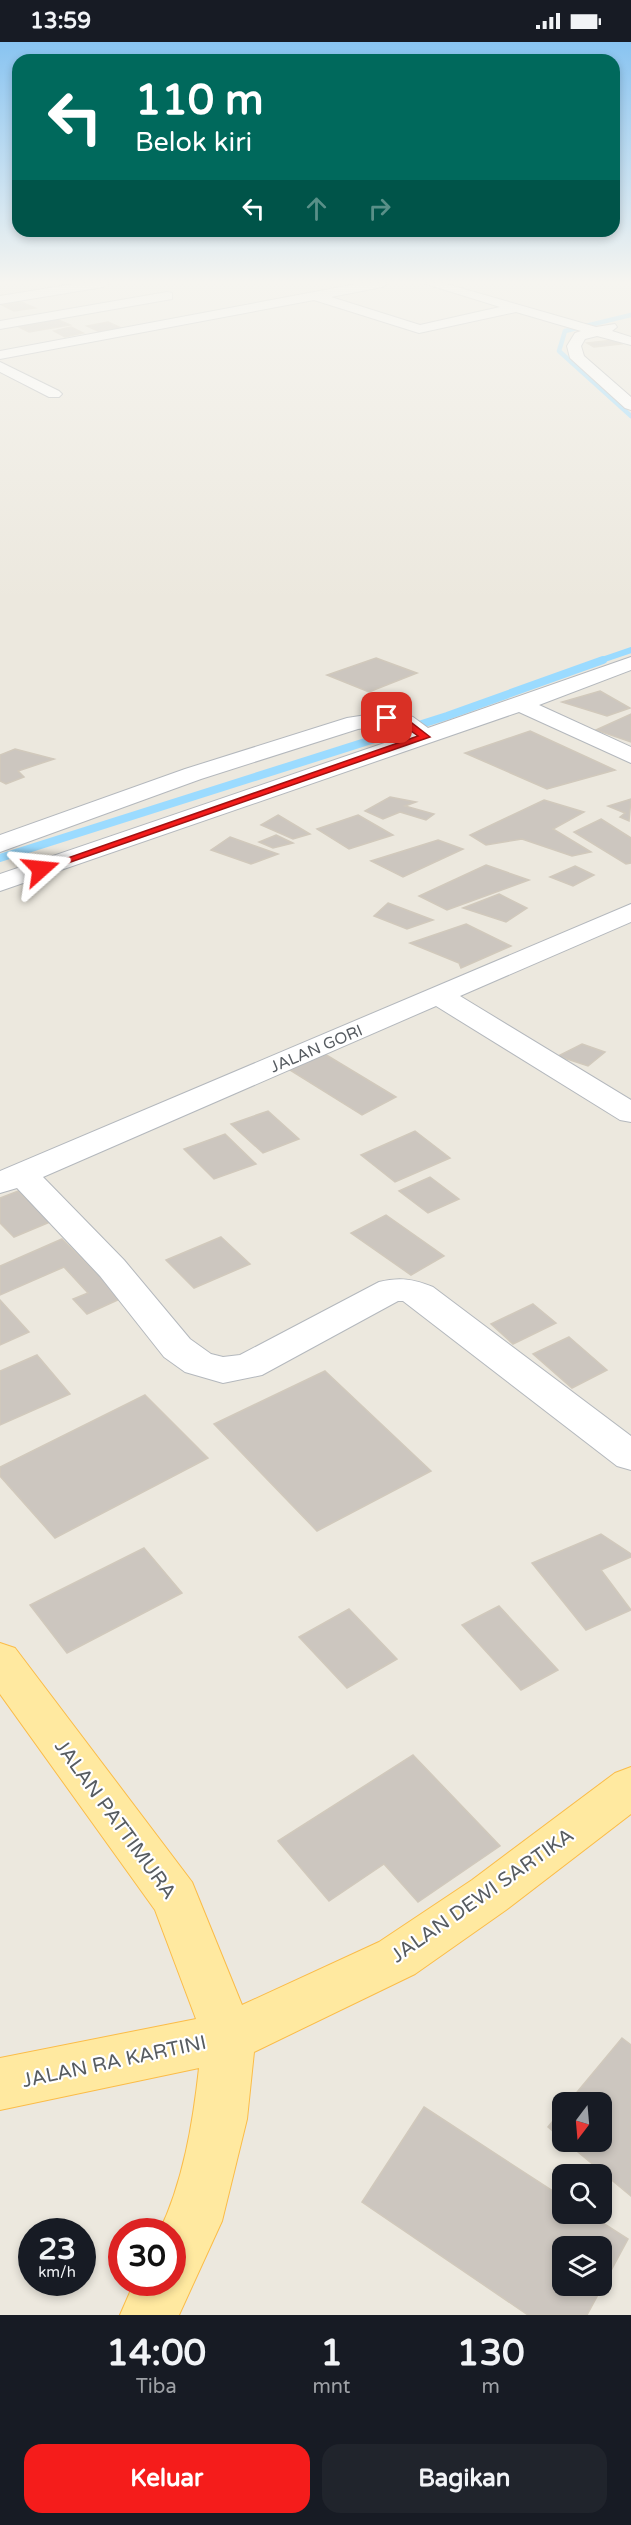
<!DOCTYPE html>
<html lang="id">
<head>
<meta charset="utf-8">
<style>
	body { margin:0; font-family:"Varela Round",sans-serif; background:#20242c; color:#f1f3f6; height:100vh; display:flex; flex-direction:column; font-size:22px; white-space:nowrap }
	* { box-sizing:border-box; margin:0 }
	p { font-size:20px; color:#9ea1a6 }
	.icon { flex:none; width:33px; height:33px; fill:none; stroke:currentColor; stroke-width:2; stroke-linecap:round; stroke-linejoin:round }
	.map { position:relative; height:2273px; overflow:hidden }
	.sheet { display:flex; flex-direction:column; background:#171b24; flex:1 }
	.sheet>* { flex:none }
	.hud { position:absolute; left:12px; top:12px; width:608px; height:183px; border-radius:18px; box-shadow:0 3px 9px #0003; background:#00695c; color:#fff; overflow:hidden }
	.needle { width:39px; rotate:196deg }
	.tools { position:absolute; left:552px; top:2050px; display:grid; gap:12px }
	.tools a { display:grid; place-items:center; width:60px; height:60px; border-radius:12px; background:#171b24; box-shadow:0 3px 9px #0003; font-size:30px }
	.speed { position:absolute; left:18px; top:2176px; display:flex; gap:12px; font-size:30px; font-weight:700; text-align:center }
	.speed>* { display:grid; place-content:center; width:78px; height:78px; border-radius:50%; background:#171b24; box-shadow:0 3px 9px #0003; line-height:1 }
	.speed small { font-size:15px; font-weight:400 }
	.speed .limit { border:9px solid #d22; background:#fff; color:#111 }
	.pin { position:absolute; display:grid; place-items:center; width:51px; height:51px; color:#fff; margin:-26px; border-radius:12px; box-shadow:0 3px 9px #0006 }
	.me { position:absolute; width:66px; margin:-33px; rotate:72deg; stroke-linejoin:round; filter:drop-shadow(0 0 4px #0008) }
	.turn { display:flex; align-items:center; gap:21px; height:126px; padding:0 24px; font-size:27px }
	.turn .icon { width:78px; height:78px; stroke-width:2.5 }
	.turn b { display:block; font-size:42px; line-height:51px }
	.lanes { display:flex; align-items:center; height:57px; padding:0 24px; background:#0003; justify-content:center; gap:30px; direction:ltr }
	.lanes .off { opacity:.35 }
	.eta { display:flex; justify-content:space-evenly; align-items:center; height:102px; text-align:center }
	.eta b { font-size:36px; font-weight:700; line-height:42px }
	.cta { display:flex; gap:12px; margin-top:auto; padding:12px 24px }
	.cta a { flex:1; height:69px; border-radius:18px; background:#f51c1b; color:#fff; font-size:24px; font-weight:700; line-height:69px; text-align:center }
	.cta a+a { background:#20242c; color:#f1f3f6 }
	.status { display:flex; justify-content:space-between; align-items:center; height:42px; padding:0 30px; background:#171b24; direction:ltr }
	.status svg { height:16px; fill:currentColor }
	.map>svg:first-child { display:block }
	.lines { fill:none; stroke-linecap:round; stroke-linejoin:round }
	.stream-far2 { stroke:#9bdbff; stroke-width:4.5 }
	.stream-far1 { stroke:#9bdbff; stroke-width:6 }
	.stream { stroke:#9bdbff; stroke-width:8 }
	.building { fill:#ccc6bf; stroke:#d1c9bc; stroke-width:1.5; fill-rule:evenodd }
	.minor-casing { stroke:#b4b8bd; stroke-width:2 }
	.major-casing { stroke:#fbbc48; stroke-width:2 }
	.minor { fill:#fff; fill-rule:evenodd }
	.major { fill:#ffe9a0; fill-rule:evenodd }
	.route { fill:#f51c1b; stroke:#9f1212; stroke-width:1.5 }
	.labels { text-anchor:middle; stroke-width:4.5; stroke-linejoin:round; paint-order:stroke }
	.street-label { font-size:16px; fill:#575c61; stroke:#fff }
	.near-street-label { font-size:20px; fill:#575c61; stroke:#fff }
</style>
</head>
<body>
<div class="status"><b>13:59</b><svg viewBox="0 0 49 12"><path d="M0 12V9h3v3zM5 12V6h3v6zM10 12V3h3v9zM15 12V0h3v12zM26 1h20v11H26zM47 4h2v5h-2z"/></svg></div>
<div class="map">
<svg width="631" height="2273" viewBox="0 0 631 2273">
	<rect width="100%" height="100%" fill="#ece8de"/>
	<g class="lines">
		<path class="stream-far2" d="M631,273L565,289L559,309L631,374"/>
		<path class="stream-far1" d="M599,619L631,608"/>
		<path class="stream" d="M0,816L447,674L603,618"/>
	</g>
	<g class="building">
		<path d="M21,260L35,266L14,269L2,263Z"/>
		<path d="M54,276L70,283L29,290L15,283Z"/>
		<path d="M108,280L121,286L100,290L87,284Z"/>
		<path d="M71,285L83,291L65,295L54,289Z"/>
		<path d="M614,298L621,302L594,305L587,301Z"/>
		<path d="M376,616L417,631L369,650L327,633Z"/>
		<path d="M600,649L630,666L607,674L562,660Z"/>
		<path d="M631,672V700L596,688Z"/>
		<path d="M530,689L615,728L547,747L465,711Z"/>
		<path d="M15,707L54,717L18,729L24,735L6,742L0,739V713Z"/>
		<path d="M390,755L416,760L405,764L434,772L426,778L400,770L383,777L365,769Z"/>
		<path d="M631,757L629,779L620,775L625,771L608,764Z"/>
		<path d="M544,758L584,770L553,787L591,810L572,814L522,797L486,803L470,793Z"/>
		<path d="M278,773L310,792L293,797L261,783Z"/>
		<path d="M358,773L393,793L349,807L317,787Z"/>
		<path d="M601,777L631,796V821L626,822L574,790Z"/>
		<path d="M276,793L293,801L273,806L259,800Z"/>
		<path d="M230,795L278,812L251,822L211,808Z"/>
		<path d="M438,798L463,807L403,835L371,819Z"/>
		<path d="M486,823L529,838L447,868L419,854Z"/>
		<path d="M575,824L594,833L573,844L550,835Z"/>
		<path d="M499,852L527,866L506,880L463,866Z"/>
		<path d="M388,861L433,878L407,887L374,874Z"/>
		<path d="M466,882L511,904L461,926L459,921L410,901Z"/>
		<path d="M582,1002L605,1010L588,1024L558,1014Z"/>
		<path d="M323,1011L396,1055L362,1073L290,1028Z"/>
		<path d="M268,1069L299,1097L263,1111L231,1082Z"/>
		<path d="M415,1089L450,1116L395,1140L361,1113Z"/>
		<path d="M225,1092L256,1122L214,1137L184,1107Z"/>
		<path d="M430,1135L459,1157L428,1171L399,1149Z"/>
		<path d="M18,1149L50,1180L14,1195L0,1181V1156Z"/>
		<path d="M386,1173L444,1214L411,1233L351,1191Z"/>
		<path d="M221,1195L250,1222L194,1246L166,1218Z"/>
		<path d="M62,1197L122,1256L87,1272L73,1257L88,1251L64,1225L0,1253V1224Z"/>
		<path d="M0,1258L29,1290L0,1303Z"/>
		<path d="M533,1262L556,1281L513,1302L491,1282Z"/>
		<path d="M569,1295L607,1328L572,1346L533,1312Z"/>
		<path d="M37,1313L70,1352L0,1383V1329Z"/>
		<path d="M325,1329L431,1429L317,1489L214,1382Z"/>
		<path d="M145,1353L208,1416L55,1496L0,1434V1425Z"/>
		<path d="M601,1492L631,1512V1515L601,1528L631,1568L586,1588L532,1521Z"/>
		<path d="M144,1506L182,1551L67,1611L30,1563Z"/>
		<path d="M499,1564L558,1628L521,1648L462,1583Z"/>
		<path d="M349,1567L397,1617L347,1646L299,1595Z"/>
		<path d="M413,1713L500,1804L418,1860L384,1822L329,1859L278,1799Z"/>
		<path d="M622,1996L631,2003V2154L566,2100H602V2061H568Z"/>
		<path d="M424,2065L562,2155V2172H589L628,2197L587,2273H528L362,2160ZM562,2205H602V2244H562Z"/>
		<path d="M562,2068V2097L548,2085Z"/>
	</g>
	<g class="lines">
		<defs>
			<g id="minor">
				<path d="M80,241H109L103,245L0,262V254Z"/>
				<path d="M362,241H388L382,245L331,255L420,283L500,265L423,241H443L596,285L615,282L617,285L612,289L631,295V303L597,294L585,297L581,304L584,314L631,355V368L625,366L570,316L567,304L575,291L581,289L516,270L419,291L314,258L0,317V309Z"/>
				<path d="M167,250L172,251V257L0,287V279Z"/>
				<path d="M0,320L59,349L62,352L59,355H49L0,330Z"/>
				<path d="M631,615V628L539,663L631,705V721L519,670L0,849V832L408,693L391,683L358,687L201,737L0,810V793L185,727L347,676L392,669L413,675L428,686Z"/>
				<path d="M631,862V880L460,954L631,1058V1080L620,1078L436,964L43,1135L124,1218L190,1297L211,1312L223,1315L240,1313L379,1240C399,1235 414,1237 433,1245L631,1394V1428L617,1424L403,1259H398L262,1333L223,1341L185,1330L164,1315L100,1234L17,1146L0,1151V1129Z"/>
			</g>
			<path id="major" d="M0,1601L15,1606L192,1840L242,1963L379,1900L472,1838L615,1731L631,1725V1772L506,1868L415,1932L254,2010L247,2077L222,2179L179,2273H120L134,2241H172V2190H159C183,2141 193,2081 199,2026L0,2068V2016L196,1977L155,1868L0,1652Z"/>
		</defs>
		<use href="#minor" class="minor-casing"/>
		<use href="#major" class="major-casing"/>
		<use href="#minor" class="minor"/>
		<use href="#major" class="major"/>
	</g>
	<linearGradient id="sky" x2="0" y2="1"><stop stop-color="#89c4f1"/><stop offset="0.43" stop-color="#f6f5f0"/><stop offset="1" stop-color="#f6f5f0" stop-opacity="0"/></linearGradient>
	<rect width="631" height="559" fill="url(#sky)"/>
	<path class="route" d="M387,673L408,678L430,695L45,829L36,827L418,694L401,682L383,678V674Z"/>
	<g class="labels">
		<g class="street-label">
			<text transform="translate(316 1006) rotate(-23)" y="6">JALAN GORI</text>
		</g>
		<g class="near-street-label">
			<text transform="translate(116 1777) rotate(54)" y="7">JALAN PATTIMURA</text>
			<text transform="translate(482 1853) rotate(-35)" y="7">JALAN DEWI SARTIKA</text>
			<text transform="translate(114 2019) rotate(-12)" y="7">JALAN RA KARTINI</text>
		</g>
	</g>
</svg>
<div class="tools">
<a><svg class="needle" viewBox="-14 -14 28 28"><path d="M0-13l5 13h-10z" fill="#e53935"/><path d="M0 13l5-13h-10z" fill="#9ea1a6"/></svg></a>
<a><svg class="icon" aria-label="search" viewBox="0 0 24 24"><circle cx="10" cy="10" r="6"/><path d="M15 15l6 6"/></svg></a>
<a><svg class="icon" aria-label="layers" viewBox="0 0 24 24"><path d="M12 4l9 5-9 5-9-5zM3 14l9 5 9-5"/></svg></a>
</div>
<div class="speed"><div>23<small>km/h</small></div><div class="limit">30</div></div>
<div class="pin" style="left:387px;top:676px;background:#d93025"><svg class="icon" aria-label="arrive" viewBox="0 0 24 24"><path d="M6 21V4h12l-3 4 3 4H6"/></svg></div>
<svg class="me" style="left:41px;top:827px" viewBox="-20 -20 40 40"><path d="M0-17L14 15 0 8-14 15z" fill="#f51c1b" stroke="#fff" stroke-width="4"/></svg>
<div class="hud">
<div class="turn"><svg class="icon" aria-label="left" viewBox="0 0 24 24"><path d="M17 20v-9H6M10 6l-5 5 5 5"/></svg><div><b>110 m</b>Belok kiri</div></div>
<div class="lanes"><svg class="icon" aria-label="left" viewBox="0 0 24 24"><path d="M17 20v-9H6M10 6l-5 5 5 5"/></svg><svg class="icon off" aria-label="ahead" viewBox="0 0 24 24"><path d="M12 20V5M6 11l6-6 6 6"/></svg><svg class="icon off" aria-label="right" viewBox="0 0 24 24"><path d="M7 20v-9h11M14 6l5 5-5 5"/></svg></div>
</div>
</div>
<section class="sheet">
<div class="eta">
<div><b>14:00</b><p>Tiba</p></div>
<div><b>1</b><p>mnt</p></div>
<div><b>130</b><p>m</p></div>
</div>
<div class="cta"><a>Keluar</a><a>Bagikan</a></div>
</section>
</body>
</html>
